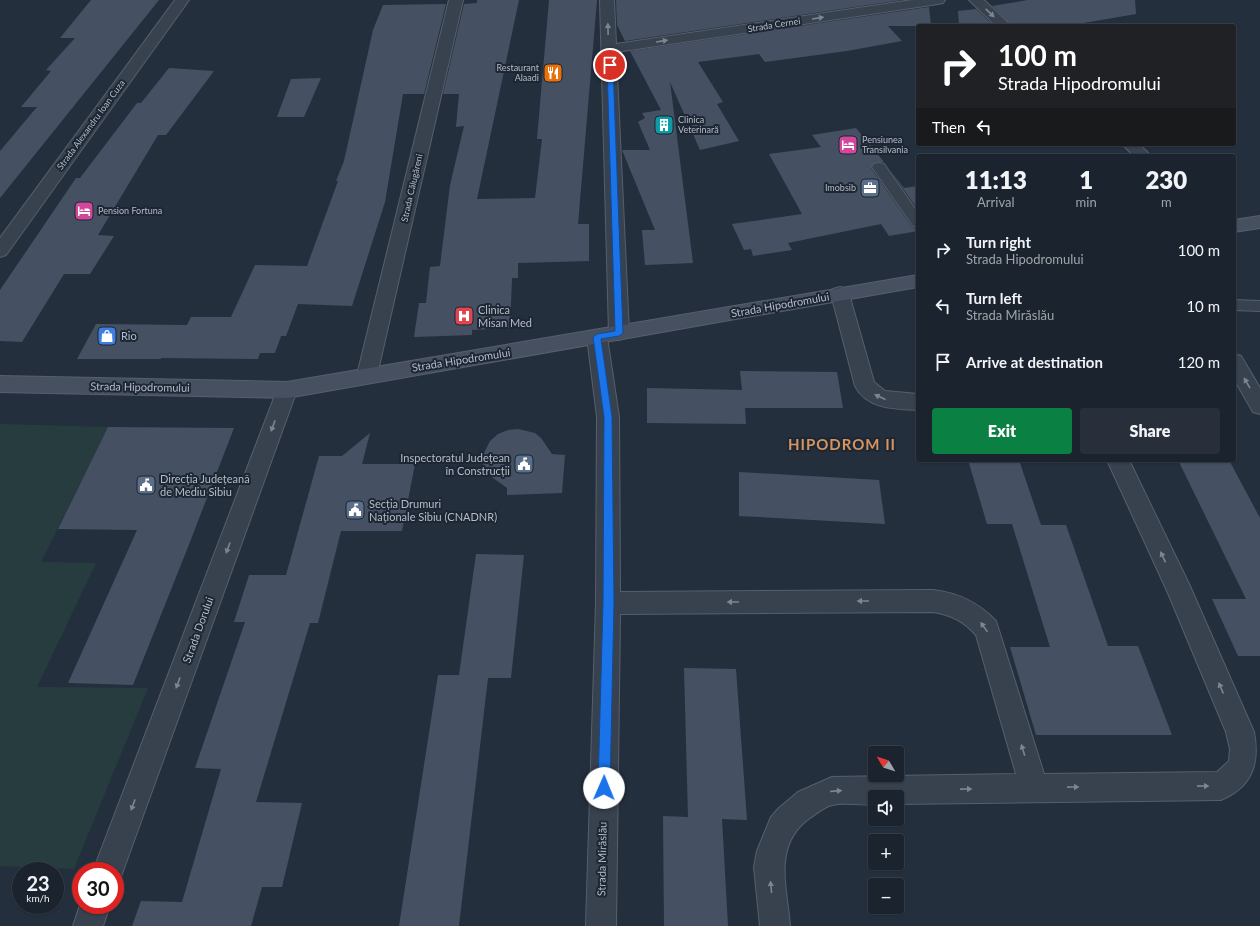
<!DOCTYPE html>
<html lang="en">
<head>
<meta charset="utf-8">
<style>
	body { margin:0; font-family:Lato,sans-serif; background:#282f3a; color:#f1f3f6; height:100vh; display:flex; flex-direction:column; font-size:15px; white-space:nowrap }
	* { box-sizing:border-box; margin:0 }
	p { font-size:13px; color:#a0a4aa }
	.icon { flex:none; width:22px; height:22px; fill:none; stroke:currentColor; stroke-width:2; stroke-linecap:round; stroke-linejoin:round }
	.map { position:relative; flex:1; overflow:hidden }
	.panel { position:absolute; left:916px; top:154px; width:320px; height:308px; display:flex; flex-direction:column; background:#1b232e; border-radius:4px; box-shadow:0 1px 3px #0004,0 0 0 1px #39404a }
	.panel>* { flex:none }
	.banner { position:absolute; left:916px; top:24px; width:320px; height:122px; border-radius:4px; box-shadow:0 1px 3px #0004,0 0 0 1px #39404a; background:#202124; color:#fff; overflow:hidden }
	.needle { width:26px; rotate:309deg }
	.buttons { position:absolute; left:868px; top:746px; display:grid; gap:8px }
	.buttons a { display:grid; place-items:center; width:36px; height:36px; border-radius:4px; background:#1b232e; box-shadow:0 1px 3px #0004,0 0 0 1px #39404a; font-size:20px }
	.speed { position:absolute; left:12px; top:862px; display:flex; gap:8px; font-size:20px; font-weight:700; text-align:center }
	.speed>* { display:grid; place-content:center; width:52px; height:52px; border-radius:50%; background:#1b232e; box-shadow:0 1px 3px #0004,0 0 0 1px #39404a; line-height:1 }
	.speed small { font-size:10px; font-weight:400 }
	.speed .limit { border:6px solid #d22; background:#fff; color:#111 }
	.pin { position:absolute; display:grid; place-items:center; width:34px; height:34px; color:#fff; margin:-17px; border:2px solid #fff; border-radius:50%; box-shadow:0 1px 4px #0007 }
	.me { position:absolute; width:44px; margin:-22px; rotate:1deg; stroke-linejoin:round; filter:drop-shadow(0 0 3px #0008) }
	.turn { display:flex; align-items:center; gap:14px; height:84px; padding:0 16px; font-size:18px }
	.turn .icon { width:52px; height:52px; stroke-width:2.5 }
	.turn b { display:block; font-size:28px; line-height:34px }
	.then { display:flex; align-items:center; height:38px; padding:0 16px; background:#0003; gap:8px; font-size:15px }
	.eta { display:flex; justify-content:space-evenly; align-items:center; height:68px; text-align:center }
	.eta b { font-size:24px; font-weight:800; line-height:28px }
	.button { display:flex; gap:8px; margin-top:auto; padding:8px 16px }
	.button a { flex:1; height:46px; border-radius:4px; background:#0b8043; color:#fff; font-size:16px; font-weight:800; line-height:46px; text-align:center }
	.button a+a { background:#282f3a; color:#f1f3f6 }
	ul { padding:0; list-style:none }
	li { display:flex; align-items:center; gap:12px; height:56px; padding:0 16px }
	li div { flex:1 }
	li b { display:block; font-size:15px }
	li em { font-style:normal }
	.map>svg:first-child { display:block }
	.green { fill:#263c3f }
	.building { fill:#455162 }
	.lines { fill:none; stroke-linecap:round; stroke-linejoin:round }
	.lane-casing { stroke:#565f6c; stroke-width:2 }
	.street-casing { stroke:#565f6c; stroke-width:2 }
	.secondary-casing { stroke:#565f6c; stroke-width:2 }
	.lane { fill:#38414e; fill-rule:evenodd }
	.street { fill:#38414e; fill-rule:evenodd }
	.secondary { fill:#465061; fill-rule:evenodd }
	.oneway { fill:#7c8592 }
	.route { fill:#1a73e8; stroke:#114b97 }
	.labels { text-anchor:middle; stroke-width:4; stroke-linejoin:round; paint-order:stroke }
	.far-street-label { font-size:9px; fill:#b4bcc9; stroke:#1d2633 }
	.far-poi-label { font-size:9px; fill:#b4bcc9; stroke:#1d2633; text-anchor:start }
	.street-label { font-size:11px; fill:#b4bcc9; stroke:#1d2633 }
	.poi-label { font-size:11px; fill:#b4bcc9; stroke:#1d2633; text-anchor:start }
	.district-label { font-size:15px; font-weight:bold; letter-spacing:1px; fill:#d59563; stroke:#1d2633 }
</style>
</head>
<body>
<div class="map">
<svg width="1260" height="926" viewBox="0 0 1260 926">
	<rect width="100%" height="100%" fill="#242f3e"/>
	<path class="green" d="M0,424L108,427L41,562L96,563L37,687L148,688L74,869L0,866Z"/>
	<g class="building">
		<path d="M91,0H159L0,198V151L37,107H21L51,71L46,70L75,38H60Z"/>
		<path d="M477,0H519L477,199L535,198L542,139H537L549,0H597L578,224H589V261L518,263V278H512L510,328L472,330V335L414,337L419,303H426L430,267L440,266L450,185L464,126L456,127L459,94H443L464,4L477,3Z"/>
		<path d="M616,0H902L625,41L617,25Z"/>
		<path d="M1028,0H1135L1136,14L1066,26H1012L992,6Z"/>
		<path d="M446,4L424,94H403L385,202L352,306L298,304L286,336H281L275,353H260L258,359L161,358V359H77L96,324L187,325L191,317H231L255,265L307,266L338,181H336L344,161L373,30L383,5Z"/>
		<path d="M929,7L931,26H888L902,41L847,51L765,62L759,54L698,62L723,102L717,104L739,141L700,150L670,82L693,263L645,265L642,230H655L622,150H650L638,122L645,118L642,113L661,110L630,51Z"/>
		<path d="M976,9L994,26H959L958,11Z"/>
		<path d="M169,68L214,71L166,135H158L98,235L114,236L90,274H64L22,342L0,341V290L76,178H80L137,103H141Z"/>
		<path d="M321,78L304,117H277L291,79Z"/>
		<path d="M856,128L884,162L874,163L871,168L912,227L918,231L889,236L881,224L788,243L792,250L753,256L751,249L744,250L732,224L802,214L769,154L821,147L812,135Z"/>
		<path d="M890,170L904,188L918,186V210Z"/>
		<path d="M740,371L837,372L843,408H745L746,424L647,423V388L742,390Z"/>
		<path d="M108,427L234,428L188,547L133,685L68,683L137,530L58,529Z"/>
		<path d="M518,429L535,433L541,438L552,454L565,455L562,493L507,495V488L489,475L484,467L482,460L484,453L490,441L498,434L508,430Z"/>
		<path d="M370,433L362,464H415L402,531H341L318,623H310L256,802L302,803L282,887H262L251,926H132L141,901L182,902L221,769L195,768L245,622H234L249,575H286L319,456H342Z"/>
		<path d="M968,460H1019L1041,525H1066L1108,646H1138L1172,735H1036L1010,647H1050L1012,524H987Z"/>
		<path d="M1178,460H1229L1260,518V656H1238L1212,599H1246Z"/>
		<path d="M739,472L879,480L885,524L739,516Z"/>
		<path d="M476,554L524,555L511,678H488L459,926H399L438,675H459Z"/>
		<path d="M684,668L736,669L747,820L722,819L728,926H664L663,816L688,817Z"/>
	</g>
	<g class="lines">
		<defs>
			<g id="lane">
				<path d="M879,163L884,164L918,213V228L913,226L872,167L874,164Z"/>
				<path d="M1234,300L1260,301V311L1234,310Z"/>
			</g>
			<g id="street">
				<path d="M175,0H189L6,255L0,257V238Z"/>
				<path d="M449,0H463L377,375L374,380L367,383L360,380L357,375Z"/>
				<path d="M600,0H614L616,44L912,0H945L943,3L938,4L616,52L629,333L626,338L619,340L612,338L609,333Z"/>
				<path d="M969,0H984L1011,26H996Z"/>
				<path d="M1122,144H1139L1151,156H1134Z"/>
				<path d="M840,287L847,289L849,294L874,382L885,391L918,394V410C894,409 867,409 855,386L831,294L833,289Z"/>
				<path d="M597,330L604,332L607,337L619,417L620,592L933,590C958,593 978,602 996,621L1044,774L1217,772L1229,761L1230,749L1226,732L1168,593L1107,460H1129L1189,584L1254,732C1260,764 1252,787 1221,800L897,804V797H875V805C861,805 845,802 832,805C824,807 817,813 810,818C772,845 787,887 790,926H760L754,867L757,851L771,817L779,808L798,792L832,777L1016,774L976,635C963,621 952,615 933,612L620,614L616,926H586L596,603L597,417L587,337L590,332Z"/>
				<path d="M1234,354L1241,356L1260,388V414L1253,412L1234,379Z"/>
				<path d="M287,382L294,384L297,390L123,871L119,882L115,883V871H93L277,390L280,384Z"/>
				<path d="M81,902V905H110L103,926H73Z"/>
			</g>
			<g id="secondary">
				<path d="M1260,216V228L1234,232V220Z"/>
				<path d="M918,275V287L287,398L0,392V376L287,382Z"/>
			</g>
		</defs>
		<use href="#lane" class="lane-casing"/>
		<use href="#street" class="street-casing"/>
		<use href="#secondary" class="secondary-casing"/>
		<use href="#lane" class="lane"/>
		<use href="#street" class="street"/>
		<use href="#secondary" class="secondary"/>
	</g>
	<defs><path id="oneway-solid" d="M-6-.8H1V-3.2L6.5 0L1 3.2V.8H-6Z"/></defs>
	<g class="oneway">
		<use href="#oneway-solid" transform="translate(990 13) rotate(43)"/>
		<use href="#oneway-solid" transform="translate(818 18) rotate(-9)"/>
		<use href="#oneway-solid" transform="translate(608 29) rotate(-91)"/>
		<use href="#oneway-solid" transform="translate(662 41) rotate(-9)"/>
		<use href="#oneway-solid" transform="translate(1247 383) rotate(-120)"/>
		<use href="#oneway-solid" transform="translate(880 397) rotate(-156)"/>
		<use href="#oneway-solid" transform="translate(273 426) rotate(110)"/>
		<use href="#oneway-solid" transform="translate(228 548) rotate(110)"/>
		<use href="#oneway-solid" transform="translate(1163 557) rotate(-115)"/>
		<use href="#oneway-solid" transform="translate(863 601) rotate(180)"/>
		<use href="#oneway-solid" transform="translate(733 602) rotate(180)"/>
		<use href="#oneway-solid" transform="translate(984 627) rotate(-125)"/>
		<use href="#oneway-solid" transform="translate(178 683) rotate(110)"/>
		<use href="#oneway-solid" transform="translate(1221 688) rotate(-113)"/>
		<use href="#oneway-solid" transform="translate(1023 750) rotate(-107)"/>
		<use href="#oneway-solid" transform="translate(1203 786) rotate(-1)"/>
		<use href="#oneway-solid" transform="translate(1073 787) rotate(-1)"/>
		<use href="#oneway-solid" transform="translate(966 789) rotate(-1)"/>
		<use href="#oneway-solid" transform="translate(836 791) rotate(-5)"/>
		<use href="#oneway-solid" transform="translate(133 805) rotate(110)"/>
		<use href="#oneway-solid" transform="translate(771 887) rotate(-96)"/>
	</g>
	<path class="route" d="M610,63L613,65L623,333L619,336L601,339L612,417L614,603L610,788L608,792L604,793L600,792L598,788L603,603L604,417L593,337L597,334L615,331L607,65Z"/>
	<defs>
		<symbol id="restaurant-square" viewBox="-11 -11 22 22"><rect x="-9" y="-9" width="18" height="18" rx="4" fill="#e8710a" stroke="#1d2633"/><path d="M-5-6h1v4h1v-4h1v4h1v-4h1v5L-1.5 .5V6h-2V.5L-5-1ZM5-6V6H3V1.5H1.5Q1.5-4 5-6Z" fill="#fff"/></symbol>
		<symbol id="building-square" viewBox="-11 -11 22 22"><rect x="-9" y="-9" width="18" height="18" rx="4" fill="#0f9aa8" stroke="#1d2633"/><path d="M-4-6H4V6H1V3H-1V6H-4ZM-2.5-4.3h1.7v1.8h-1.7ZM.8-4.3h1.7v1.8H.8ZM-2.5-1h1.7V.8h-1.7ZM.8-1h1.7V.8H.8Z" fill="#fff"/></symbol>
		<symbol id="hotel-square" viewBox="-11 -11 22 22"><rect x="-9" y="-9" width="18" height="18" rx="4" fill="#d1479c" stroke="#1d2633"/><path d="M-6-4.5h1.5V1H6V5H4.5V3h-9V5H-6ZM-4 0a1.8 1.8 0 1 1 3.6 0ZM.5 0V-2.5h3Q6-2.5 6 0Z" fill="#fff"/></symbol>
		<symbol id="office-square" viewBox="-11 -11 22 22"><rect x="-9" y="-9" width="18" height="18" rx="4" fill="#5c6f8a" stroke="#1d2633"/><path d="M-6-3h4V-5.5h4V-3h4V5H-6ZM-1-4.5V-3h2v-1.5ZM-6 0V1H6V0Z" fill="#fff"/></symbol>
		<symbol id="hospital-square" viewBox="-11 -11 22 22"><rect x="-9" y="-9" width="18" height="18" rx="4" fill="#e0444e" stroke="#1d2633"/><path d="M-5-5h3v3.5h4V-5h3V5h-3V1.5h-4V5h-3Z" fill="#fff"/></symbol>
		<symbol id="shop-square" viewBox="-11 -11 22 22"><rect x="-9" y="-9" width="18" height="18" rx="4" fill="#3f7fe0" stroke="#1d2633"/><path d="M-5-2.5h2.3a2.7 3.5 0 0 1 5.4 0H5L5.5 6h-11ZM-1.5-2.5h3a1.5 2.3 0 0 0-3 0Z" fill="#fff"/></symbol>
		<symbol id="civic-square" viewBox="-11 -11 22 22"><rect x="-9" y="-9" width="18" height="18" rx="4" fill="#5c6f8a" stroke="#1d2633"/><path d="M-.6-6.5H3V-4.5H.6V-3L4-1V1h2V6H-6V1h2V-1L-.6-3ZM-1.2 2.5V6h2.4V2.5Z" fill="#fff"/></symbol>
	</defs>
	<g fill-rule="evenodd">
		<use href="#restaurant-square" x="542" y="62" width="22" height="22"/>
		<use href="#building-square" x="653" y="114" width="22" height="22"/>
		<use href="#hotel-square" x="837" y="134" width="22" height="22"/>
		<use href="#office-square" x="859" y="177" width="22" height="22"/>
		<use href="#hotel-square" x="73" y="200" width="22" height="22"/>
		<use href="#hospital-square" x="453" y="305" width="22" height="22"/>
		<use href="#shop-square" x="96" y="325" width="22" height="22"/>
		<use href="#civic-square" x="513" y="453" width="22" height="22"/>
		<use href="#civic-square" x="135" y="474" width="22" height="22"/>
		<use href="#civic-square" x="344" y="499" width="22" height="22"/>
	</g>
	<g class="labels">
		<g class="far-street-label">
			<text transform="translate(774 25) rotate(-9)" y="3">Strada Cernei</text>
			<text transform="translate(91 125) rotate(-54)" y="3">Strada Alexandru Ioan Cuza</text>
			<text transform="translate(412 188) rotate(-77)" y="3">Strada Călugăreni</text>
		</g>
		<g class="far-poi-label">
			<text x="539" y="71" text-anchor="end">Restaurant<tspan x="539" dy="10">Alaadi</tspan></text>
			<text x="678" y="123">Clinica<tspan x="678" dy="10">Veterinară</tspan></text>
			<text x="862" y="143">Pensiunea<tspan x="862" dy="10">Transilvania</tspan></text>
			<text x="856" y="191" text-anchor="end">Imobsib</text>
			<text x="98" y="214">Pension Fortuna</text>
		</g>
		<g class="street-label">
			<text transform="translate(780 305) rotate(-10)" y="4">Strada Hipodromului</text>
			<text transform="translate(461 360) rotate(-9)" y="4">Strada Hipodromului</text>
			<text transform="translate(140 387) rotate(1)" y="4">Strada Hipodromului</text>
			<text transform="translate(198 630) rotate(-70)" y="4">Strada Dorului</text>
			<text transform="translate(602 859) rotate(-89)" y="4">Strada Mirăslău</text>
		</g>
		<g class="poi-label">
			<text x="478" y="314">Clinica<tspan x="478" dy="13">Misan Med</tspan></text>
			<text x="121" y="340">Rio</text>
			<text x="510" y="462" text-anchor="end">Inspectoratul Județean<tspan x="510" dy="13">în Construcții</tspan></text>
			<text x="160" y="483">Direcția Județeană<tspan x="160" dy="13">de Mediu Sibiu</tspan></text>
			<text x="369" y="508">Secția Drumuri<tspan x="369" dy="13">Naționale Sibiu (CNADNR)</tspan></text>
		</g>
		<g class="district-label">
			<text x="842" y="450">HIPODROM II</text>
		</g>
	</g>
</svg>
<div class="buttons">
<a><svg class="needle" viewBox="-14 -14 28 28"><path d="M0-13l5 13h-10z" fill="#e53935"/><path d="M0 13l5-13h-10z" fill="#a0a4aa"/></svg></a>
<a><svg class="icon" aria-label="sound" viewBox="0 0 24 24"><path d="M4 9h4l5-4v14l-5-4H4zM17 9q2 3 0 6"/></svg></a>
<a>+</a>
<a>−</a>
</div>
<div class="speed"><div>23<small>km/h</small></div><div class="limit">30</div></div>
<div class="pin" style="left:610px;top:65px;background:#d93025"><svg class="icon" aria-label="arrive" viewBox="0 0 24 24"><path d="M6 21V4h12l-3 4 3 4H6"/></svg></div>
<svg class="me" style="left:604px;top:788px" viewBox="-20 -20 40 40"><circle r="19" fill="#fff"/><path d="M0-13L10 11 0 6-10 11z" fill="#1a73e8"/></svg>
<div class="banner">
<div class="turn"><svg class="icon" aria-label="right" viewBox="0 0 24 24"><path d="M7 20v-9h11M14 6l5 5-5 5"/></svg><div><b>100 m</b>Strada Hipodromului</div></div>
<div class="then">Then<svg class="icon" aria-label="left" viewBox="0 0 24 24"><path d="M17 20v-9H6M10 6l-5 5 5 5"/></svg></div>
</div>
<section class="panel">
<div class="eta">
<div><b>11:13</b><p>Arrival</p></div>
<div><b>1</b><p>min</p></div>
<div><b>230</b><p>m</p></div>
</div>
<ul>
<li><svg class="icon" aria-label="right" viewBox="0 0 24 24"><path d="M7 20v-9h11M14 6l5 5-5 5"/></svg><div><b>Turn right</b><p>Strada Hipodromului</p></div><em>100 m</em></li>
<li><svg class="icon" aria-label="left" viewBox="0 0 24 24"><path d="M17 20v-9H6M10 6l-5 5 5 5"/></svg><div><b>Turn left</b><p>Strada Mirăslău</p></div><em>10 m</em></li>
<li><svg class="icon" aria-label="arrive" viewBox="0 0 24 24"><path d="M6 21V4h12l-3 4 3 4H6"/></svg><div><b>Arrive at destination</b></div><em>120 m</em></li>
</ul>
<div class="button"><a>Exit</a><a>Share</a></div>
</section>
</div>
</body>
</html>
